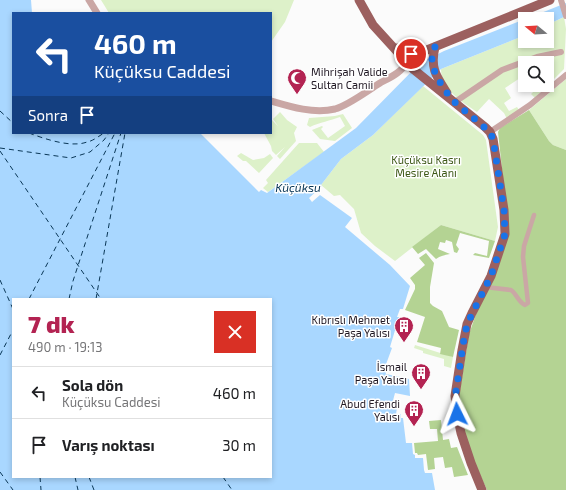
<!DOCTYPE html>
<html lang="tr">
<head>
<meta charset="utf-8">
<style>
	body { margin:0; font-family:"Exo 2",sans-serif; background:#f6f6f6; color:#202124; height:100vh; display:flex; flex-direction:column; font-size:15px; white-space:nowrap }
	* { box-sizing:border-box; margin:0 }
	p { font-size:13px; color:#757577 }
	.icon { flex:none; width:22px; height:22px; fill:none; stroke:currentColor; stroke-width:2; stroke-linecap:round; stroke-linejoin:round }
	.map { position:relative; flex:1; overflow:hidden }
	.drawer { position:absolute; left:12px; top:298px; width:260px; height:180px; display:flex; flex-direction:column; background:#fff; border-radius:0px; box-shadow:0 2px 6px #0003 }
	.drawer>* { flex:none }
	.hud { position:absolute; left:12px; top:12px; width:260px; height:122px; border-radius:0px; box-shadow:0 2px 6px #0003; background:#1a4fa0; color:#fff; overflow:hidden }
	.needle { width:26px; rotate:288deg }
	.tools { position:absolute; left:518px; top:12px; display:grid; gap:8px }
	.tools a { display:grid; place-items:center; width:36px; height:36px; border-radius:0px; background:#fff; box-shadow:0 2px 6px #0003; font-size:20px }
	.pin { position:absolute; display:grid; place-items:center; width:34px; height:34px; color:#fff; margin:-17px; border:2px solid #fff; border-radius:50%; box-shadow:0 1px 4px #0007 }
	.me { position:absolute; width:44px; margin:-22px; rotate:357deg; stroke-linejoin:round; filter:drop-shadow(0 0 3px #0008) }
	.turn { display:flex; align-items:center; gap:14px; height:84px; padding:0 16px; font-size:18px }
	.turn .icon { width:52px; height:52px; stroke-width:2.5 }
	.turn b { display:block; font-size:28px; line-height:34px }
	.then { display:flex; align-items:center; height:38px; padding:0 16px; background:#0003; gap:8px; font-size:15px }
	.round { display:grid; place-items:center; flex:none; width:42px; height:42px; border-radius:0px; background:#f6f6f6 }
	.head { display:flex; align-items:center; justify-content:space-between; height:68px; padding:0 16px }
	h1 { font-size:24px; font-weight:800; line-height:30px; color:#b32352 }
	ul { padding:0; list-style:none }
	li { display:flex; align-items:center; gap:12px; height:52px; padding:0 16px; border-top:1px solid #e0e0e0 }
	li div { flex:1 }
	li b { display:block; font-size:15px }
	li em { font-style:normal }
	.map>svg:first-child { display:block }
	.green { fill:#ddf1c9 }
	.forest { fill:#b4d393 }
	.water { fill:#a9d7ff; fill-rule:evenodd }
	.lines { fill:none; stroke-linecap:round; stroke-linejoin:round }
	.ferry { stroke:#0a3757; stroke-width:1; stroke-dasharray:5 4; stroke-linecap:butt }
	.pedestrian { stroke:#caa7a5; stroke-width:4.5 }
	.minor { stroke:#caa7a5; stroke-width:6 }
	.tertiary { stroke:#caa7a5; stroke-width:7 }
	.primary { stroke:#9c605f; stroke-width:9 }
	.route { stroke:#1a73e8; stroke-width:7; stroke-dasharray:0 12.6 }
	.labels { text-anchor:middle; stroke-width:3; stroke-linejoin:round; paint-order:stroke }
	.poi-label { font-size:11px; fill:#201823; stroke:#fff; text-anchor:end }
	.park-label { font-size:11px; fill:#3d5816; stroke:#fff }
	.water-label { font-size:12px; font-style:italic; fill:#0a3757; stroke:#fff }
</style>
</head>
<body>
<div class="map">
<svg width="566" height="490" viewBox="0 0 566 490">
	<rect width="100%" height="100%" fill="#fbfbfb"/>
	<g class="green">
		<path d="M101,0H294L285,22L271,42V13H109Z"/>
		<path d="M564,17L566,29L564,69L535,98L531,94L534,91L530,85H547V63H525V78L523,76L505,88L511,98L504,103L509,111L517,107L519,110L507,119L504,113L489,99L477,112C462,102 441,89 441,69L518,38L525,37V41H547V25Z"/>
		<path d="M566,79V150L553,145L549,141L529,110Z"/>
		<path d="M423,86L483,135L486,140L498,227L495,241L441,225L395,261L375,246L361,233L354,209L340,195L334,196L321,185L341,159L373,135Z"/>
		<path d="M280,112L287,120L297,127L294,133L296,141L280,159L277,156L285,147L276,155L272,151L271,146L264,133H271V121L272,120L278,126L273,119Z"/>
		<path d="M343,114L352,128L335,141L320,139L312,130L322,126L323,127L321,129L328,138L345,126L340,117C330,121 320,122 310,127L307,125L309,118L335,116Z"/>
		<path d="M299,143H317L324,152L268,192L263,188L268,183L266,180Z"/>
		<path d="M241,153L253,160L264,158L270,154L273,158L259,173L246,161H243L237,156Z"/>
		<path d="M415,345L453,357L451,368L444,366V359L423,353V351L414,348Z"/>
	</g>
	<g class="forest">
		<path d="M529,110L549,141L553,145L566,150V490H487L476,466L464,432L459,396L469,334L508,224L498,132L500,128Z"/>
		<path d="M441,225L495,241L489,258L473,255L475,253L487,256L489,241L460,233L456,245L459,249L457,253L454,252L452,242L446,240L445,243L440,242L438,249L450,254C445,255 440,256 436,259L426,249L418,254L412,247Z"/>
		<path d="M426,253L434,263L430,287V303L433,306L442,311L449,327L459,330L453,357L440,354L441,348L417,342L425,317L405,310L415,289V285L410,278L425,265L419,258Z"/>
		<path d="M441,420L443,440L449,439L451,448L457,447L468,475L454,477L452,467L445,468L443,457L434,458L435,469L428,470L426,454L418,455L417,453H415L414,443L438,441L437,429H430L429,421Z"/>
	</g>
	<g class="water">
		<path d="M0,0H31L32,13H13V133H200L259,192L261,190L267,193L356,128L420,63L444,51L525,19V37L518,38L441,69L373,135L341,159L321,185L322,186L309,198L312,202L320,195L352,218L345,227L390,265L410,286L403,309H400L397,317H399L390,347L392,348L385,367L386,374L409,379L410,396L395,393L391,408H397L396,414H401V418H403L406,443H412L413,454L415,455V458H423L424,470L425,473H432L435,490H0ZM13,299H271V477H13Z"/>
		<path d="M566,3V16L547,25V19H526Z"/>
	</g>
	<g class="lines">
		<g class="ferry">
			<path d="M0,111L13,123"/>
			<path d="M29,133C45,139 71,148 87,142C93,141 99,136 104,133"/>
			<path d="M0,148L71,158L90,152L104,140L109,133"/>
			<path d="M0,151L101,299"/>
			<path d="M0,280L13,309"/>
			<path d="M29,299L115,133"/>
			<path d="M69,299L73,281L121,133"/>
			<path d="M96,299L125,133"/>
			<path d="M0,355L13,330"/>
			<path d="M0,472L13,490"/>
			<path d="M40,477L41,490"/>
			<path d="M75,477L78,490"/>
			<path d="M89,477L94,490"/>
			<path d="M223,477L232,490"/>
		</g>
		<path class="pedestrian" d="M485,287L511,290C517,294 518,302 525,305L528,303L523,257L524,246L534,215"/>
		<g class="minor">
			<path d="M561,0L566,16"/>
			<path d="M455,102L502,70L537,57L561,52"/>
			<path d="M490,132L530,105L566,75"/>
		</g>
		<g class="tertiary">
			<path d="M89,0L97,13"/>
			<path d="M271,101C291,107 314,114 335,109C349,105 367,91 380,83C389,78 403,72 406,62"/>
		</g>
		<g class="primary">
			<path d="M359,0L373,25L413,69L485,127L490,132L493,139L504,210L505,234L491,276L472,313L467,324L462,350L455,396L457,414L461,433L471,463L482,490"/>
			<path d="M435,47C430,68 436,76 447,93"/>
			<path d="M397,48L406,53L417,54L550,0"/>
		</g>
	</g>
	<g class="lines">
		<path class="route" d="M411,54H417L435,47L432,59V65L438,79L451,99L490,132L493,139L504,210L505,234L491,276L470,318L465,332L456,391L457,414"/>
	</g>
	<defs>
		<symbol id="mosque-pin" viewBox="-11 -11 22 30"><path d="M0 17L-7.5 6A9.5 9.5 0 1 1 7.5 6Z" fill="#b32352" stroke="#fff"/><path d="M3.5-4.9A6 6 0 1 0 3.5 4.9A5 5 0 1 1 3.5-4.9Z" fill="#fff"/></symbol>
		<symbol id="building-pin" viewBox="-11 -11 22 30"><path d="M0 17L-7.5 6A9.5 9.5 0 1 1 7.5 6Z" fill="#b32352" stroke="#fff"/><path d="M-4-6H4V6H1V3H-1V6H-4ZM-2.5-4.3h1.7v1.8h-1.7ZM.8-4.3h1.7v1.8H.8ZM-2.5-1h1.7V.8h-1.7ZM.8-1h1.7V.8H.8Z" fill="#fff"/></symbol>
	</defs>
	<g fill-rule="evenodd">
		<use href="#mosque-pin" x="286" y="67" width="22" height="30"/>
		<use href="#building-pin" x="393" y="315" width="22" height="30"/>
		<use href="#building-pin" x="410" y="362" width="22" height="30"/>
		<use href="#building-pin" x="403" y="399" width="22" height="30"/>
	</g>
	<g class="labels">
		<g class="poi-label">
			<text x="311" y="76" text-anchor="start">Mihrişah Valide<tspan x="311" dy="13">Sultan Camii</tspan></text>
			<text x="390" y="324">Kıbrıslı Mehmet<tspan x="390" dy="13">Paşa Yalısı</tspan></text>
			<text x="407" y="371">İsmail<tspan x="407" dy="13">Paşa Yalısı</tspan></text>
			<text x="400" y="408">Abud Efendi<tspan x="400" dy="13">Yalısı</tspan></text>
		</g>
		<g class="park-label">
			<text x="426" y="164">Küçüksu Kasrı<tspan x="426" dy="13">Mesire Alanı</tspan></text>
		</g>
		<g class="water-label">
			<text x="298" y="192">Küçüksu</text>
		</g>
	</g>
</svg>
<div class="tools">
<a><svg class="needle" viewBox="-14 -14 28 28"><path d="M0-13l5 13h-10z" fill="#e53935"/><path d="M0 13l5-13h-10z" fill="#757577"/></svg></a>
<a><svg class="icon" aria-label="search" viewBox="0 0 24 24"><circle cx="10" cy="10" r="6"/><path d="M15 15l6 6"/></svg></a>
</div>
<div class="pin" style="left:411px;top:54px;background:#d93025"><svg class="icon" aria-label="arrive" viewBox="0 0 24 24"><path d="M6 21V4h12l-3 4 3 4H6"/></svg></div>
<svg class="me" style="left:457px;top:414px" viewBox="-20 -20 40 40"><path d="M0-17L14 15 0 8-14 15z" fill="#1a73e8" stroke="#fff" stroke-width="4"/></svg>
<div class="hud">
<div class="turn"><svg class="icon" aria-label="left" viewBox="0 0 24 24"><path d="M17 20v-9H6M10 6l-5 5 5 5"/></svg><div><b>460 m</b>Küçüksu Caddesi</div></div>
<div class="then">Sonra<svg class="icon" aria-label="arrive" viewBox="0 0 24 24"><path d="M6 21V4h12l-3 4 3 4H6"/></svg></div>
</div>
<section class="drawer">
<div class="head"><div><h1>7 dk</h1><p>490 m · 19:13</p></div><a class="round" style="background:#d93025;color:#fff"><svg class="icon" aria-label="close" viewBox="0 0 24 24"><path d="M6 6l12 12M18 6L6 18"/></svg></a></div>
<ul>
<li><svg class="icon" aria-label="left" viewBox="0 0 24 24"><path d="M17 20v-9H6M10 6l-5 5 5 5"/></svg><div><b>Sola dön</b><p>Küçüksu Caddesi</p></div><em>460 m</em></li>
<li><svg class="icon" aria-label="arrive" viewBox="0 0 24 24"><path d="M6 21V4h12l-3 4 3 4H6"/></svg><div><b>Varış noktası</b></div><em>30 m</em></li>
</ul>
</section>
</div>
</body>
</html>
